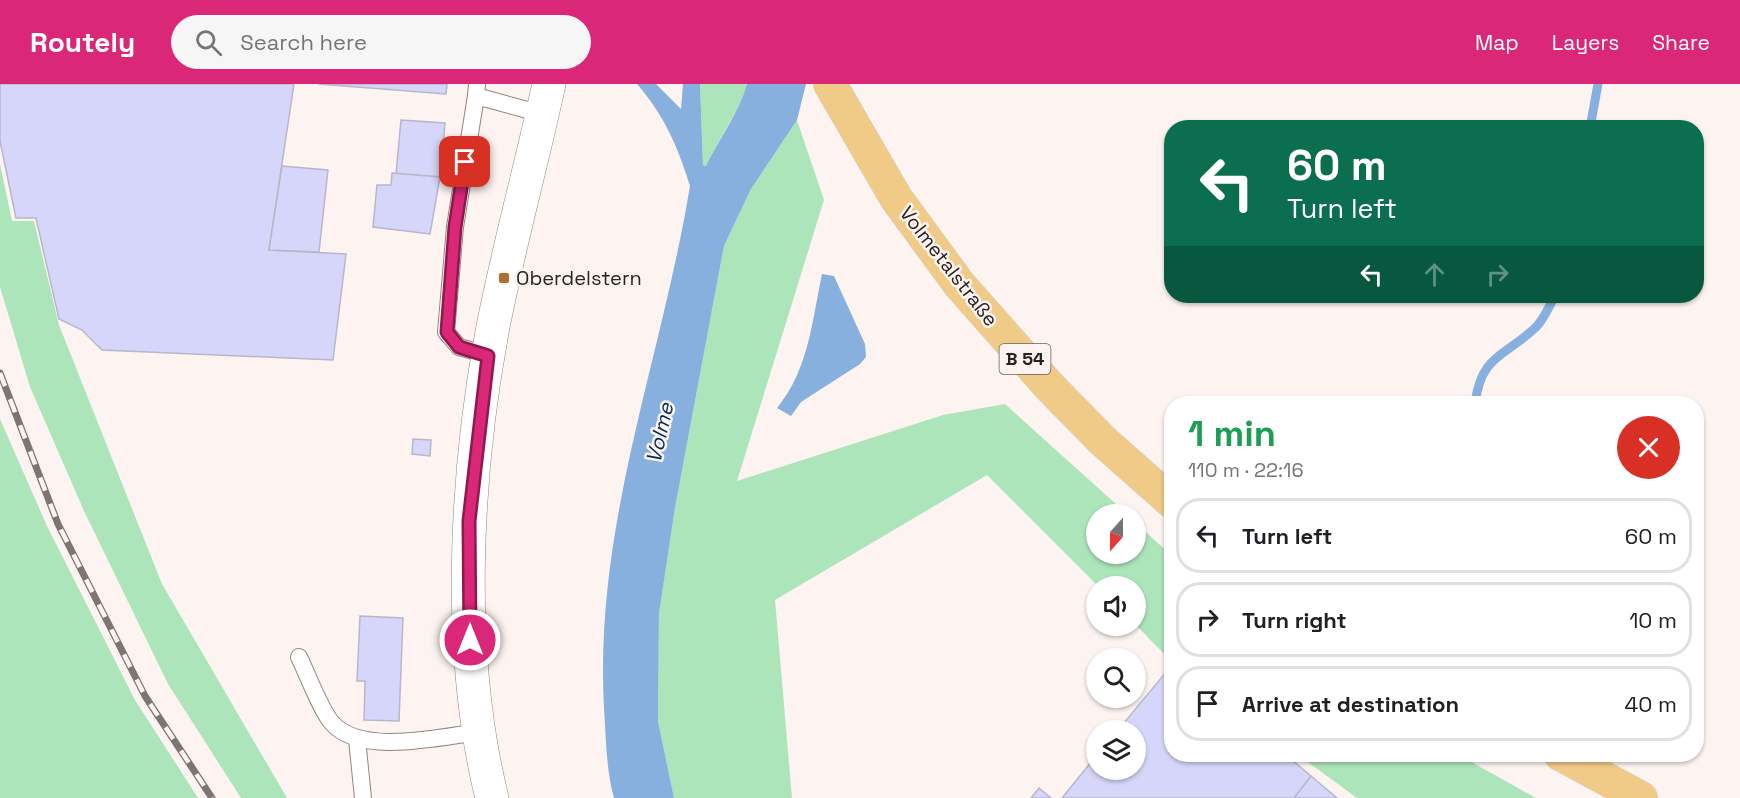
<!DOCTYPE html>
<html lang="en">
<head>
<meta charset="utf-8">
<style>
	body { margin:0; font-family:"Space Grotesk",sans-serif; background:#f6f6f6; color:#202124; height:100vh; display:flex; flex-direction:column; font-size:22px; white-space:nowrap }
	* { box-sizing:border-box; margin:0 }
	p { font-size:20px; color:#757577 }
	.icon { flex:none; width:33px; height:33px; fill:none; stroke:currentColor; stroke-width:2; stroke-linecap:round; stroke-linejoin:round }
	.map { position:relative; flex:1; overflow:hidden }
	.drawer { position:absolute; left:1164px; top:312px; width:540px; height:366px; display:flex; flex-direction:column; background:#fff; border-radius:24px; box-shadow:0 2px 4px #0004 }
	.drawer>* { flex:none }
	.hud { position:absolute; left:1164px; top:36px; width:540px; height:183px; border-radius:24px; box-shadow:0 2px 4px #0004; background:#0b6e4f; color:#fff; overflow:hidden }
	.needle { width:39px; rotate:201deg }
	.fabs { position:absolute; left:1086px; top:420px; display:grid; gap:12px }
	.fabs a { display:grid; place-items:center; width:60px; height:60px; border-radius:50%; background:#fff; box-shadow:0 2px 4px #0004; font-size:30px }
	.pin { position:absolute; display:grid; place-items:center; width:51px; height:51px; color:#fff; margin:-26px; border-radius:12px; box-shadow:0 3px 9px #0006 }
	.me { position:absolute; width:66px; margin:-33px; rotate:0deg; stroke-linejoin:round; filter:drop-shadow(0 0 4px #0008) }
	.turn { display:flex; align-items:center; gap:21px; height:126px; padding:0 24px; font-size:27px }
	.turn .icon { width:78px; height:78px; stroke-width:2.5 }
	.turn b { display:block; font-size:42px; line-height:51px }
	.lanes { display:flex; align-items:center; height:57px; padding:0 24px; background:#0003; justify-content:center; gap:30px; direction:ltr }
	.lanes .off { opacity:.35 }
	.round { display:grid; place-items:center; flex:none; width:63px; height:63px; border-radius:32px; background:#f6f6f6 }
	.head { display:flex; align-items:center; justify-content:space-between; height:102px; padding:0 24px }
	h1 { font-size:36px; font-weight:800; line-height:45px; color:#1e9e55 }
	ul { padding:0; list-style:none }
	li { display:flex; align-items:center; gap:18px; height:75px; margin:0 12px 9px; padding:0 12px; border:3px solid #e0e0e0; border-radius:24px }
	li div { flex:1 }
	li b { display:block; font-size:22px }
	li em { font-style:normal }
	header { display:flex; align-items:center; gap:36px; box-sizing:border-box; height:84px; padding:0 30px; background:#db2777; color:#fff }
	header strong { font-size:28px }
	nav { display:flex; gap:33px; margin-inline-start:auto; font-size:21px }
	.search { width:420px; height:54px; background:#f6f6f6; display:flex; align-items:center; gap:15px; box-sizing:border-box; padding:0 21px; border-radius:33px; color:#757577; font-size:22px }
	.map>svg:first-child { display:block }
	.green { fill:#ade5bb }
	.water { fill:#88b0df }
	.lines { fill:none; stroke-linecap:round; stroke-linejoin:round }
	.stream { stroke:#88b0df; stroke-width:9 }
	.building { fill:#d6d6fa; stroke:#b7b7c9; stroke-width:1.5 }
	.lane-casing { stroke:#96847c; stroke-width:18 }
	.secondary-casing { stroke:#96847c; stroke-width:34 }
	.primary-casing { stroke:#d4d3d2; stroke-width:34 }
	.lane { stroke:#fff; stroke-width:16 }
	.secondary { stroke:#fff; stroke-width:33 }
	.primary { stroke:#f0ca87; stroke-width:33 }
	.rail-casing { stroke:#7d7572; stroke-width:7 }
	.rail { stroke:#fdf4f1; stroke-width:4.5; stroke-dasharray:14; stroke-linecap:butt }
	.route-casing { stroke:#8e194d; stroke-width:15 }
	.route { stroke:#db2777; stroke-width:10 }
	.poi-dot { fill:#ab6f32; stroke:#fdf4f1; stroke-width:2 }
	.labels { text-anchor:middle; stroke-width:5; stroke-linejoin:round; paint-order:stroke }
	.shield { fill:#fdf4f1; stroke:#69615e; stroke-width:1.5 }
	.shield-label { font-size:18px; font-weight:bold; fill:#29221f }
	.street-label { font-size:20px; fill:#29221f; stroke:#fdf4f1 }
	.poi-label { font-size:20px; fill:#29221f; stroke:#fdf4f1; text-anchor:start }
	.water-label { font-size:21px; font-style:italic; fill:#022c57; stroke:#fdf4f1 }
</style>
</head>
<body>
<header>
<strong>Routely</strong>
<div class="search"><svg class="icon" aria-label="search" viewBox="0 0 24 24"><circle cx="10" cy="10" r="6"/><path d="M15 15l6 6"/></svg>Search here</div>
<nav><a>Map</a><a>Layers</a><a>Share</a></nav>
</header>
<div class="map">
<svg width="1740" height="714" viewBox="0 0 1740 714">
	<rect width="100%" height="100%" fill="#fdf4f1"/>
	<g class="green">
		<path d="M700,0H747C739,29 718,53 707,82L703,81Z"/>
		<path d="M797,36L824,116L737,397L943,331L1005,320L1127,430H1096V470H1136V439L1171,471V577L1136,541V502H1098L987,391L775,516L792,714H674L658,637L659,530L675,424L724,162L751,105Z"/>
		<path d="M0,80L12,137H34L59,241L162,500L287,714H241L168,600L84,427L30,303L0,203Z"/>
		<path d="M0,335L47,442L135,616L198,714H0Z"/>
		<path d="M1298,671H1459L1536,714H1357Z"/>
	</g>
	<g class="water">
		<path d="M637,0H656L681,25L683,0H700L703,81L706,82C719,54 739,29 747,0H806L797,36L751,105L724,162L675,424L659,530L658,637L674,714H614C606,685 606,654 604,624C594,441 661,278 690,102C678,63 664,31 637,0Z"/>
		<path d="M822,190L834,192L865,260L866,273L860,280L801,318L791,332L777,324C809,285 812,237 822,190Z"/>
	</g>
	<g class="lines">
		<g class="stream">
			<path d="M1590,44L1598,0"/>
			<path d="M1475,320C1481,270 1505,273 1536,243C1544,235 1549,222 1555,212"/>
		</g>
	</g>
	<g class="building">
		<path d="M0,0H294L269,166L346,170L333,276L102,266L82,246L59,235L36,134H16L0,57Z"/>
		<path d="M318,0H447L446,10Z"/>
		<path d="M401,36L445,39L440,93L396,90Z"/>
		<path d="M282,82L328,86L319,168L269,166Z"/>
		<path d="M392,89L440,93L430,150L373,143L377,101H391Z"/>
		<path d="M413,355L431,356L430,372L412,370Z"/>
		<path d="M360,532L403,534L399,637L364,636L365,597H357Z"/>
		<path d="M1172,581V670H1285L1311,692L1294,714H1062L1096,672V686H1136V646H1118Z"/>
		<path d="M1311,692L1337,714H1294Z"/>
		<path d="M1039,704L1051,714H1031Z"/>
	</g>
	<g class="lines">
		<defs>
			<g id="lane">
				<path d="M477,0L476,12L542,30"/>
				<path d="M476,12L455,143L446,248L459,263L488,271"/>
				<path d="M299,573C307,589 321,627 332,639C361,672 440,653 479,648"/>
				<path d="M357,655L363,714"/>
			</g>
			<path id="secondary" d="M492,714C456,569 465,394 492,248C508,165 531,83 549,0"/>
			<g id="primary">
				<path d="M830,0L896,114L959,200L1050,303L1103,357L1172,418"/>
				<path d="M1560,670L1641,714"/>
			</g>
		</defs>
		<use href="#lane" class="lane-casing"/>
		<use href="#secondary" class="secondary-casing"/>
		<use href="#primary" class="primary-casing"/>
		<use href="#lane" class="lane"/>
		<use href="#secondary" class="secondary"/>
		<use href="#primary" class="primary"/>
		<defs>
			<path id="rail" d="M0,289L58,440L145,612L212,714"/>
		</defs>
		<use href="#rail" class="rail-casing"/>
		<use href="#rail" class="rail"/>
	</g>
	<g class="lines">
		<defs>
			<path id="route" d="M465,78L455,143L447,248L459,263L488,272L469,437L470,556"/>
		</defs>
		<use href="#route" class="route-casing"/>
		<use href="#route" class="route"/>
	</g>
	<rect class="poi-dot" x="498" y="188" width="12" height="12" rx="3"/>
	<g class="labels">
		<rect class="shield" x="999.5" y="260" width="51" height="30" rx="4.5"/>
		<g class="shield-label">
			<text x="1025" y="281">B 54</text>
		</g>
		<g class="street-label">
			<text transform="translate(949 182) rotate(52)" y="7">Volmetalstraße</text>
		</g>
		<g class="poi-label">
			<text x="516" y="201">Oberdelstern</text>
		</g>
		<g class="water-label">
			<text transform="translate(660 349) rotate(-77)" y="7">Volme</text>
		</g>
	</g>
</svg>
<div class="fabs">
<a><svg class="needle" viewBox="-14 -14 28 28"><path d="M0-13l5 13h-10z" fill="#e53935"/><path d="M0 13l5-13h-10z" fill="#757577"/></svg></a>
<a><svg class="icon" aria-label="sound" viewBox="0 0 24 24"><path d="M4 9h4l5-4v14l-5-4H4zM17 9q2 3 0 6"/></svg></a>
<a><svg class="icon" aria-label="search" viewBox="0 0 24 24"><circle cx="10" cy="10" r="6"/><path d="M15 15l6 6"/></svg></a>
<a><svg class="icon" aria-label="layers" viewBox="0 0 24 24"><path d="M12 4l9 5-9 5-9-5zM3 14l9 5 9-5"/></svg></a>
</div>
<div class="pin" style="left:465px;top:78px;background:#d93025"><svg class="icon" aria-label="arrive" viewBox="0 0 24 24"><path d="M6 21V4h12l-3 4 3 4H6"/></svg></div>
<svg class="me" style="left:470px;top:556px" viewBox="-20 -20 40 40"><circle r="17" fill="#db2777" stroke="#fff" stroke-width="3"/><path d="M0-11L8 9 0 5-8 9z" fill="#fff"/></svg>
<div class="hud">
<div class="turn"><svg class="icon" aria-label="left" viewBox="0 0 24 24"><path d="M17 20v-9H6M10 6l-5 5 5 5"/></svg><div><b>60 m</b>Turn left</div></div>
<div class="lanes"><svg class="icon" aria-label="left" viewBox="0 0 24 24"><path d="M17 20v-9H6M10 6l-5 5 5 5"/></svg><svg class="icon off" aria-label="ahead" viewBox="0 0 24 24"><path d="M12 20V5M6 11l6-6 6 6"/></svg><svg class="icon off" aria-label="right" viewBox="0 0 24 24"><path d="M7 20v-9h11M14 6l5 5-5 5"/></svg></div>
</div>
<section class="drawer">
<div class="head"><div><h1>1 min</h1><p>110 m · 22:16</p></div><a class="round" style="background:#d93025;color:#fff"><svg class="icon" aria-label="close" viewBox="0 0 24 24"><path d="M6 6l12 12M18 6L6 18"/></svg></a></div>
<ul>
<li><svg class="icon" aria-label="left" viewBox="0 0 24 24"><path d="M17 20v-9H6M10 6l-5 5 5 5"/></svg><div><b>Turn left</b></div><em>60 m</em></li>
<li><svg class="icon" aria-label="right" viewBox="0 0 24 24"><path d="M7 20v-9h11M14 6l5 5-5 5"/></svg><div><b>Turn right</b></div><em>10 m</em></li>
<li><svg class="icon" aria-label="arrive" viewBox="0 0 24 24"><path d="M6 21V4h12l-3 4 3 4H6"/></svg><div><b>Arrive at destination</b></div><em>40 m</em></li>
</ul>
</section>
</div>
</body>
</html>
